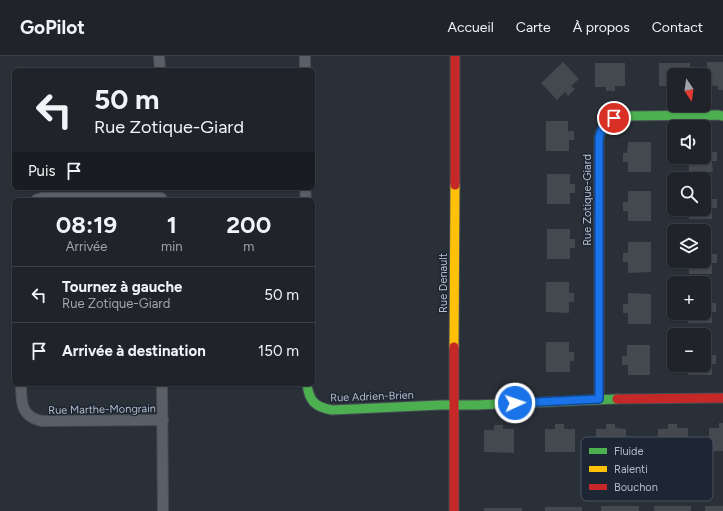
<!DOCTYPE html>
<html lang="fr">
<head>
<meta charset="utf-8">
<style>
	body { margin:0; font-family:Figtree,sans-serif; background:#282c32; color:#f1f3f6; height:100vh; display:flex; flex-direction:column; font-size:15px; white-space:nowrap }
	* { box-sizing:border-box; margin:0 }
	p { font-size:13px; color:#a2a4a8 }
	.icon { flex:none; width:22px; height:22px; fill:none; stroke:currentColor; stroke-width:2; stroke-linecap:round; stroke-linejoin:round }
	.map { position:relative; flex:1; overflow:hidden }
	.drawer { position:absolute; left:12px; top:142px; width:303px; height:188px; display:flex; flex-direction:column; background:#20242a; border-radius:6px; box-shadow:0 1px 3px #0004,0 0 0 1px #3d4147 }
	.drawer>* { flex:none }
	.banner { position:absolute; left:12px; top:12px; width:303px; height:122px; border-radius:6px; box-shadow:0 1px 3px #0004,0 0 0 1px #3d4147; background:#20242a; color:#f1f3f6; overflow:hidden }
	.needle { width:26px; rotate:167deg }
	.buttons { position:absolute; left:667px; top:12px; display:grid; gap:8px }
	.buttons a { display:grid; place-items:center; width:44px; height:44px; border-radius:6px; background:#20242a; box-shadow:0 1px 3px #0004,0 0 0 1px #3d4147; font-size:20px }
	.pin { position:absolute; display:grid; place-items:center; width:34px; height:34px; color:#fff; margin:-17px; border:2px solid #fff; border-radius:50%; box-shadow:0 1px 4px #0007 }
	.me { position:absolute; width:44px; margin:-22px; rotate:87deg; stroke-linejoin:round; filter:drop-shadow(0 0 3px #0008) }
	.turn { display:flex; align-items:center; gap:14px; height:84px; padding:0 16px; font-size:18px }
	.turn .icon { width:52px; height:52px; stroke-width:2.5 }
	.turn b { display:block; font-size:28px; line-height:34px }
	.then { display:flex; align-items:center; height:38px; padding:0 16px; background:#0003; gap:8px; font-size:15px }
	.eta { display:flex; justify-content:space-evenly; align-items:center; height:68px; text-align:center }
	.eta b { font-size:24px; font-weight:700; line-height:28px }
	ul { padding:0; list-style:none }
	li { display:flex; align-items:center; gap:12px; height:56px; padding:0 16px; border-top:1px solid #3d4147 }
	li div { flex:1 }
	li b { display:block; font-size:15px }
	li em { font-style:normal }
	header { display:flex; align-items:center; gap:24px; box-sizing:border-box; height:56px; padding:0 20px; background:#20242a; border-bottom:1px solid #3d4147 }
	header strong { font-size:19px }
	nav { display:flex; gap:22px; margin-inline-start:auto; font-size:14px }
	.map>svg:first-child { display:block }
	.building { fill:#444950 }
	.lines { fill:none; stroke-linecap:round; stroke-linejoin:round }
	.street-casing { stroke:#484c53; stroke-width:12 }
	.fast-casing { stroke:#484c53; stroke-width:11 }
	.slow-casing { stroke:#484c53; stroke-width:11 }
	.jam-casing { stroke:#484c53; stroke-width:11 }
	.street { stroke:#5a5e66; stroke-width:10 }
	.fast { stroke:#4caf50; stroke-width:9 }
	.slow { stroke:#ffc107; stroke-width:9 }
	.jam { stroke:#c62828; stroke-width:9 }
	.route-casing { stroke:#114b97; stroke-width:10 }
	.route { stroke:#1a73e8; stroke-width:7 }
	.labels { text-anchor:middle; stroke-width:3; stroke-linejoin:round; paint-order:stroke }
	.street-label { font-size:11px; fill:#b4bcc9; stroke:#1d2633 }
	.key { fill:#1d2633; stroke:#4a5360; stroke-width:1 }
	.key-label { font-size:11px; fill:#b4bcc9 }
</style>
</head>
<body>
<header>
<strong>GoPilot</strong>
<nav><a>Accueil</a><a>Carte</a><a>À propos</a><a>Contact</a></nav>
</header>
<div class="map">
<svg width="723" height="455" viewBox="0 0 723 455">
	<rect width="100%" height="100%" fill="#2a3038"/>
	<g class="building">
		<path d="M563,6L579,23L571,30L575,33L568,40L565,36L557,44L541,27Z"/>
		<path d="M707,6H723V34H718V30L707,29Z"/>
		<path d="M595,7H625V30H615V35H606V31H595Z"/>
		<path d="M659,7H690V19H674V35H670V30H659Z"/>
		<path d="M546,65H568V75H574V84H569V95H546Z"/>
		<path d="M628,86H651V116H628V106H623V97H627Z"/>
		<path d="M704,86H712V96H717V105H712L713,116H689V101H704Z"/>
		<path d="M547,118H570V128H575V137H570V148H547Z"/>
		<path d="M704,132H712V143H717V152H712V163H689V153H704Z"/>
		<path d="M628,135H651V165H628V155H623V146H628Z"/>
		<path d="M547,173H570V183H575V192H570V203H547Z"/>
		<path d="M628,186H651V216L628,217V206H623V197H628Z"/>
		<path d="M704,188H712V198H717V207H712V218H689V205H704Z"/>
		<path d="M546,226H569V237H574V246H569V257L546,256Z"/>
		<path d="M628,237L651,238V268H628V257H623V248H628Z"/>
		<path d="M704,237H711V247H716V256H712V267H688V257H704Z"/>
		<path d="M546,286H569V296H574V305H570V316H546Z"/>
		<path d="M627,289H650V319H628V309H622V300H627Z"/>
		<path d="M704,289H711V299H716V308H712V319H688V309H704Z"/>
		<path d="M719,367H723V395H709V372H719Z"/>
		<path d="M555,368H564V373H575V396H545V373H555Z"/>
		<path d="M606,368H615V372L626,373V396L596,395V373H606Z"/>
		<path d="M668,368H677V372H688V396L657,395L658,373H668Z"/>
		<path d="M494,369H503V373H514V397L484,396V374H494Z"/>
		<rect x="601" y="450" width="38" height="5"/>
		<rect x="654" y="450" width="37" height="5"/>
		<rect x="705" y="450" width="18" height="5"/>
		<rect x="545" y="451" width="37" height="4"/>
		<rect x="484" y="452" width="38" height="3"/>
	</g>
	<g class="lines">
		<defs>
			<g id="street">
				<path d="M159,0L160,14"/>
				<path d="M305,0V14"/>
				<path d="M305,132L306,144"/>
				<path d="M36,144L42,142H161"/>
				<path d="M21,328C21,346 21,361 42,365L163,364"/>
				<path d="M162,328L163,455"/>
			</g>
			<g id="fast">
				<path d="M307,328C309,345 315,351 332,354L441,349H476L617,343"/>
				<path d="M599,343V82C602,70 608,64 620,60L718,59L723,60"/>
			</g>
			<path id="slow" d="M454,291L455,129"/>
			<g id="jam">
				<path d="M455,129V0"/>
				<path d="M617,343L723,342"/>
				<path d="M454,455V291"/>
			</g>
		</defs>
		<use href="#street" class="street-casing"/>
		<use href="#fast" class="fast-casing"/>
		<use href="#slow" class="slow-casing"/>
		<use href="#jam" class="jam-casing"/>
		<use href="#street" class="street"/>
		<use href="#fast" class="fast"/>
		<use href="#slow" class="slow"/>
		<use href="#jam" class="jam"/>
	</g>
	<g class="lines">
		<defs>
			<path id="route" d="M515,347L599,343V82C601,72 605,66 614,62"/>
		</defs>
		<use href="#route" class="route-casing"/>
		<use href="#route" class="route"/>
	</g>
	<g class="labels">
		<g class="street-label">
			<text transform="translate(587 144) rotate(-90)" y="4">Rue Zotique-Giard</text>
			<text transform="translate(443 227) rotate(-90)" y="4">Rue Denault</text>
			<text transform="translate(372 340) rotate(-2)" y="4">Rue Adrien-Brien</text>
			<text transform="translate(102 353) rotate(-1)" y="4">Rue Marthe-Mongrain</text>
		</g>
	</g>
	<rect x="581" y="381" width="132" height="64" rx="6" class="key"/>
	<rect x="589" y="392" width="18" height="6" fill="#4caf50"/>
	<rect x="589" y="410" width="18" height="6" fill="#ffc107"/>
	<rect x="589" y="428" width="18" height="6" fill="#c62828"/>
	<g class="key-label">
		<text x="614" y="399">Fluide</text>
		<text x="614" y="417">Ralenti</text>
		<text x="614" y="435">Bouchon</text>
	</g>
</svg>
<div class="buttons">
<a><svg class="needle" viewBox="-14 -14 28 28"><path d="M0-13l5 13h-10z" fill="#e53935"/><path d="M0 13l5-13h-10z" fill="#a2a4a8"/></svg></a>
<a><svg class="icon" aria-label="sound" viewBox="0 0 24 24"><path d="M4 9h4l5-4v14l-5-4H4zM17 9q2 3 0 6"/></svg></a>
<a><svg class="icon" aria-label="search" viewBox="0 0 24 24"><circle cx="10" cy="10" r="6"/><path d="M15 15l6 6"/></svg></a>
<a><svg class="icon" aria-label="layers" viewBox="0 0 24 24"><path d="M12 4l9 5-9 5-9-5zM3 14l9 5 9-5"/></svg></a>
<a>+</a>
<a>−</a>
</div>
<div class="pin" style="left:614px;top:62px;background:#d93025"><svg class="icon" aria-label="arrive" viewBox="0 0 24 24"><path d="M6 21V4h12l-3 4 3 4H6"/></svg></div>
<svg class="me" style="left:515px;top:347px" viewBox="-20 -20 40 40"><circle r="17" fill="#1a73e8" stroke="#fff" stroke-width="3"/><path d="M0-11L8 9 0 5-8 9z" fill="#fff"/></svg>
<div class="banner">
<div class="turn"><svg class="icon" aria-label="left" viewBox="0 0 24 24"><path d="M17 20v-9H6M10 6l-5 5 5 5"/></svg><div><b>50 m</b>Rue Zotique-Giard</div></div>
<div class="then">Puis<svg class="icon" aria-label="arrive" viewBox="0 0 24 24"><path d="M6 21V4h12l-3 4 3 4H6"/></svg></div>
</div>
<section class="drawer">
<div class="eta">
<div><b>08:19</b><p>Arrivée</p></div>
<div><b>1</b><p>min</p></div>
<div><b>200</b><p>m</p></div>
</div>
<ul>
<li><svg class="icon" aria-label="left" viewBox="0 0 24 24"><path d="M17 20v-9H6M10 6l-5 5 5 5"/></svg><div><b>Tournez à gauche</b><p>Rue Zotique-Giard</p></div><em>50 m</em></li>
<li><svg class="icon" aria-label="arrive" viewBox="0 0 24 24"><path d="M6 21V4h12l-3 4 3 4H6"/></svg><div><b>Arrivée à destination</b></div><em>150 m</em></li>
</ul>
</section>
</div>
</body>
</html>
